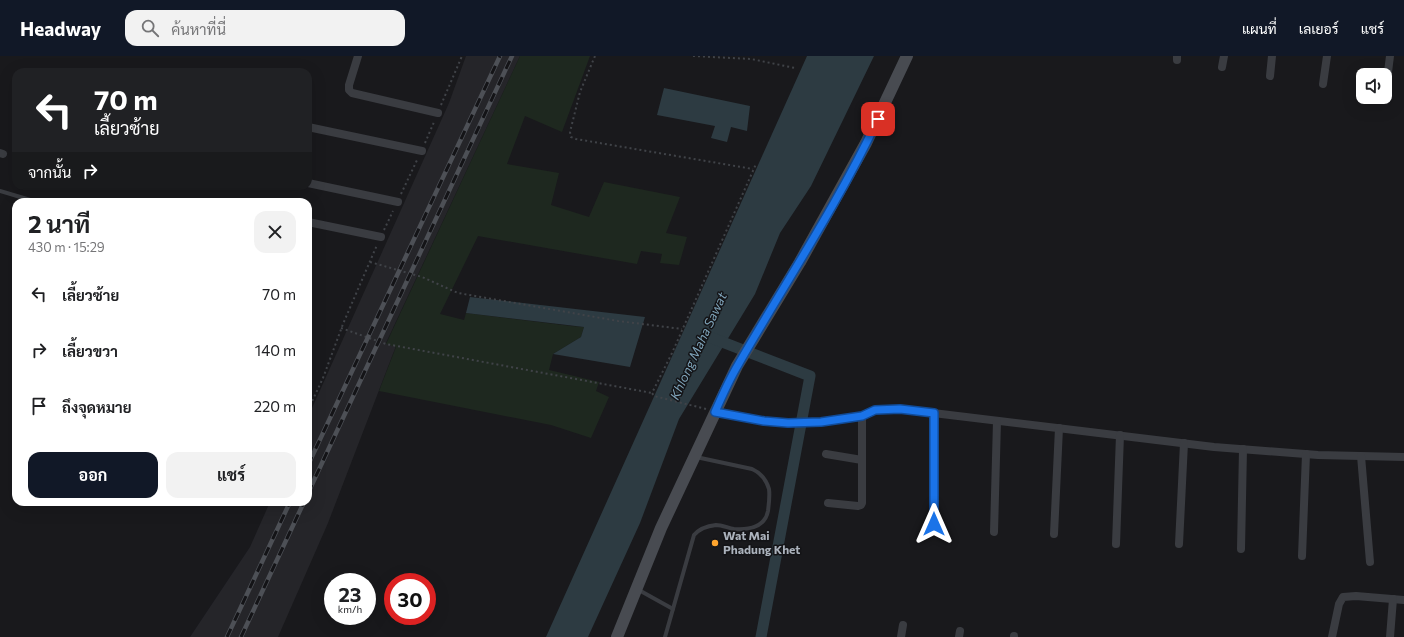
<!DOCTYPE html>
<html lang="th">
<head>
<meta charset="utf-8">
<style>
	body { margin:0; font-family:Commissioner,Sarabun,sans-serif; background:#f2f2f2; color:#202124; height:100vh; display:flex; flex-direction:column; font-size:15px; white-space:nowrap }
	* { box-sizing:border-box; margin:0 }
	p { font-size:13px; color:#757577 }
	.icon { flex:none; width:22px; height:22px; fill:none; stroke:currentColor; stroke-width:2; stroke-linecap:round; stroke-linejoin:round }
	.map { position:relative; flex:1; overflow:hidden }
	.panel { position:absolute; left:12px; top:142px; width:300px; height:308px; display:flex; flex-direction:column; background:#fff; border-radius:12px; box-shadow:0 4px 16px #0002 }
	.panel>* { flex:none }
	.top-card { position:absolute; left:12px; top:12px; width:300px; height:122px; border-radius:12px; box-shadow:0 4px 16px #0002; background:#202124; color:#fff; overflow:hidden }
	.buttons { position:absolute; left:1356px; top:12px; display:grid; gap:8px }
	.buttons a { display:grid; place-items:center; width:36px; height:36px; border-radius:8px; background:#fff; box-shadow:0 4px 16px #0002; font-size:20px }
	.speed { position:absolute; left:324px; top:517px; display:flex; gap:8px; font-size:20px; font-weight:700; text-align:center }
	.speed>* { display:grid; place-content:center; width:52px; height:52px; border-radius:50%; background:#fff; box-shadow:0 4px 16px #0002; line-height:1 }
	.speed small { font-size:10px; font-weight:400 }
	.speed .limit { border:6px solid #d22; background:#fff; color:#111 }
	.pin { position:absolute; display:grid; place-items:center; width:34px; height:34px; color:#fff; margin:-17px; border-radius:8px; box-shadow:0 2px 6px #0006 }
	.me { position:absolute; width:44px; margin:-22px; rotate:0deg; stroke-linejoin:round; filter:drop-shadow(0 0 3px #0008) }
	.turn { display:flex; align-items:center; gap:14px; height:84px; padding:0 16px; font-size:18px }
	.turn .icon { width:52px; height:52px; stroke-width:2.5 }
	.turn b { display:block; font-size:28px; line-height:34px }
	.then { display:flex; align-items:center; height:38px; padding:0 16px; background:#0003; gap:8px; font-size:15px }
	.round { display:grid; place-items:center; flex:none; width:42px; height:42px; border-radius:12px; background:#f2f2f2 }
	.summary { display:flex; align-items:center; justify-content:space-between; height:68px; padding:0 16px }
	h1 { font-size:24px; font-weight:700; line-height:30px }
	.button { display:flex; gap:8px; margin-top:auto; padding:8px 16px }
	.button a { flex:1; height:46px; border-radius:12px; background:#111827; color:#fff; font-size:16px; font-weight:700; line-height:46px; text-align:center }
	.button a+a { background:#f2f2f2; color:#202124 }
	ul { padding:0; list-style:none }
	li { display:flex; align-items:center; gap:12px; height:56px; padding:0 16px }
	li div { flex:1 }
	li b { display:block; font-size:15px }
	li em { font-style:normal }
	header { display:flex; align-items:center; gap:24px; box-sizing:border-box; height:56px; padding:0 20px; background:#111827; color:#fff }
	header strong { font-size:19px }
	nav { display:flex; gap:22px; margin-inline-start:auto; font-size:14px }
	.search { width:280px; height:36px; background:#f2f2f2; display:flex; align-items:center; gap:10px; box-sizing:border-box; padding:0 14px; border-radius:12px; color:#757577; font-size:15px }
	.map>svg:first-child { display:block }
	.built { fill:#252529 }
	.green { fill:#1e281f }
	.water { fill:#2d3b42 }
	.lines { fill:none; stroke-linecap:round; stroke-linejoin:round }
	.canal { stroke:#2d3b42; stroke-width:11 }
	.path { stroke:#404348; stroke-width:2; stroke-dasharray:2 3; stroke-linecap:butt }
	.lane { stroke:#3a3c41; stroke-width:4 }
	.street { stroke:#3a3c41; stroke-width:8 }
	.secondary { stroke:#484b51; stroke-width:12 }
	.rail-casing { stroke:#4d5056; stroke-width:4.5 }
	.rail { stroke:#141417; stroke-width:3; stroke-dasharray:9; stroke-linecap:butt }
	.route-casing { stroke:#114b97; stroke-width:10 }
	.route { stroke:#1a73e8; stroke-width:7 }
	.poi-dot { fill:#ffa52e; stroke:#141417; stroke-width:1.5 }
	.labels { text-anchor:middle; stroke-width:3; stroke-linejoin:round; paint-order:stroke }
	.poi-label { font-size:12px; font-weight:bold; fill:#abb2bc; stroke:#141417; text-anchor:start }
	.water-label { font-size:13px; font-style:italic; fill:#7fa4ba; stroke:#141417 }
</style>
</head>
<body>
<header>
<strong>Headway</strong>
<div class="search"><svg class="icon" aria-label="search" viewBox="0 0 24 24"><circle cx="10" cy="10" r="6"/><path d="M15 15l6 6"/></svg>ค้นหาที่นี่</div>
<nav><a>แผนที่</a><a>เลเยอร์</a><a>แชร์</a></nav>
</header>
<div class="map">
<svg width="1404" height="581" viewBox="0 0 1404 581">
	<rect width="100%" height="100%" fill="#19191c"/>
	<path class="built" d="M466,0H520L386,287L396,290L328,467L278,581H190L250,491L270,446H308V361L449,47Z"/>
	<path class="green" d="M520,0H590L562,76L525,60L507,108L559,117L551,149L589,161L604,126L680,141L666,177L687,181L679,209L660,207L662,198L641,195L637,208L478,180L440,258L464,264L466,257L571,270L584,271L581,281L553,298L549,314L599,326L596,335L609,341L591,382L551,369L379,335L396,291L386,288Z"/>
	<g class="water">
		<path d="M807,0H874L811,130L780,177L755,238L679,363L640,467L588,581H546Z"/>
		<path d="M664,32L750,50L747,75L731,71L727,86L711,82L715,70L657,59Z"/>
		<path d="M470,241L645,261L630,311L553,298L581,281L584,271L466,257Z"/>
	</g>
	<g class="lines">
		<path class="canal" d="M712,282L810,320L761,581"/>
		<g class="path">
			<path d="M595,0L580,36L570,76L571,81L576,83L753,113"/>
			<path d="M693,0L751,3L795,12"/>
			<path d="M441,49L462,0"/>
			<path d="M425,87L434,66"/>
			<path d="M401,138L418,102"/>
			<path d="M384,174L393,155"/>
			<path d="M370,206L422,221L458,237L618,265L682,273"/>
			<path d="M341,272L386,288L652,337"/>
			<path d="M706,353L654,340L652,337L672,297L756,108"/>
			<path d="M308,354L323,322L343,268L377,189"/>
		</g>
		<g class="lane">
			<path d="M0,135L37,146"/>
			<path d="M637,533L673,553"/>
			<path d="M665,581L694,479C700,472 707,470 716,469C722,469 728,472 734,473C749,474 765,471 768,455C769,447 770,441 769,433C766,423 761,417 752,413L696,401"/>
		</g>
		<g class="street">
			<path d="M358,0L349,29V34L352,37L438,57"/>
			<path d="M1177,4V0"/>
			<path d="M1222,11L1224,0"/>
			<path d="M1270,20L1272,0"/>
			<path d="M1323,28L1327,0"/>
			<path d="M1385,40L1390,0"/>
			<path d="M308,71L422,95"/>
			<path d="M0,97L3,98"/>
			<path d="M308,127L398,146"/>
			<path d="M308,166L381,181"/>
			<path d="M715,356L764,365L788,367L821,366L862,360L875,354L900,353L1214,391L1318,399L1404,401"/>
			<path d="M934,357V468"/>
			<path d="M826,398L862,404"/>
			<path d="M1361,400L1370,506"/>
			<path d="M828,447L858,450L861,449L862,447V360"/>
			<path d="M994,476L997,365"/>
			<path d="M1054,478L1059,372"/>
			<path d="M1116,488L1120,379"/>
			<path d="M1179,488L1184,387"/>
			<path d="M1241,493L1243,393"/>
			<path d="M1302,500L1306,398"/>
			<path d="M901,581L903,569"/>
			<path d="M959,581L960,575"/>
			<path d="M1014,581V580"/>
			<path d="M1332,581L1339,548L1343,541L1356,540L1404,544"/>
			<path d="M1390,581L1393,543"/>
		</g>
		<path class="secondary" d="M617,581L661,472L737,310L800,206L866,87L907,0"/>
		<defs>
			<g id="rail">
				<path d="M308,409L500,0"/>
				<path d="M308,437L512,0"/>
				<path d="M227,581L290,446"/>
				<path d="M241,581L304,446"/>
			</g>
		</defs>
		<use href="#rail" class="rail-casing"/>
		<use href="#rail" class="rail"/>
	</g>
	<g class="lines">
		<defs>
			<path id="route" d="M878,63C838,148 785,227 738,309C729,324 722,340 715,356L764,365L788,367L821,366L862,360L875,354L900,353L934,357V468"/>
		</defs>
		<use href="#route" class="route-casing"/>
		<use href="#route" class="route"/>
	</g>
	<circle class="poi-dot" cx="715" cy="487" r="4"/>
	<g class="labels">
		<g class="poi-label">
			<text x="723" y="484">Wat Mai<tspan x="723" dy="14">Phadung Khet</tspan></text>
		</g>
		<g class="water-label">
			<text transform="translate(698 290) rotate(-65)" y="5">Khlong Maha Sawat</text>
		</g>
	</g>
</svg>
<div class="buttons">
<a><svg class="icon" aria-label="sound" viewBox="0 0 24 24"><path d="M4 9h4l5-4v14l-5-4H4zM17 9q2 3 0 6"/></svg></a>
</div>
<div class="speed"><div>23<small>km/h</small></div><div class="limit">30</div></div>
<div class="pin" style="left:878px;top:63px;background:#d93025"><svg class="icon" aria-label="arrive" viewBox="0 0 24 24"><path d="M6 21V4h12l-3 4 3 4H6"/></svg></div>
<svg class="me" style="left:934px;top:468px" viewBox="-20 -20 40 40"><path d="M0-17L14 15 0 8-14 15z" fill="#1a73e8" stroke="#fff" stroke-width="4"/></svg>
<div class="top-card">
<div class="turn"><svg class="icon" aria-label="left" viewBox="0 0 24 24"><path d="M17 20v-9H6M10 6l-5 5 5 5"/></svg><div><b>70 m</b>เลี้ยวซ้าย</div></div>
<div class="then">จากนั้น<svg class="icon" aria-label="right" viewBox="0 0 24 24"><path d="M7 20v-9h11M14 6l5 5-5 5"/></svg></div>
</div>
<section class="panel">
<div class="summary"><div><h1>2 นาที</h1><p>430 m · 15:29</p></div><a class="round"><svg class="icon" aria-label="close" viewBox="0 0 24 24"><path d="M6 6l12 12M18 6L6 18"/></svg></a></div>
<ul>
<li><svg class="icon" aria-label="left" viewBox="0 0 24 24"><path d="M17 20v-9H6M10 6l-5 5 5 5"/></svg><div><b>เลี้ยวซ้าย</b></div><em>70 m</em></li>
<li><svg class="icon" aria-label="right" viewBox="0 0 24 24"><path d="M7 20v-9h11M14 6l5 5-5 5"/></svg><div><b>เลี้ยวขวา</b></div><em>140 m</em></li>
<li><svg class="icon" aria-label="arrive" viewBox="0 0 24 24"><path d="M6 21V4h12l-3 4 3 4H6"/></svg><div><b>ถึงจุดหมาย</b></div><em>220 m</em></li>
</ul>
<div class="button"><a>ออก</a><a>แชร์</a></div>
</section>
</div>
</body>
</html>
